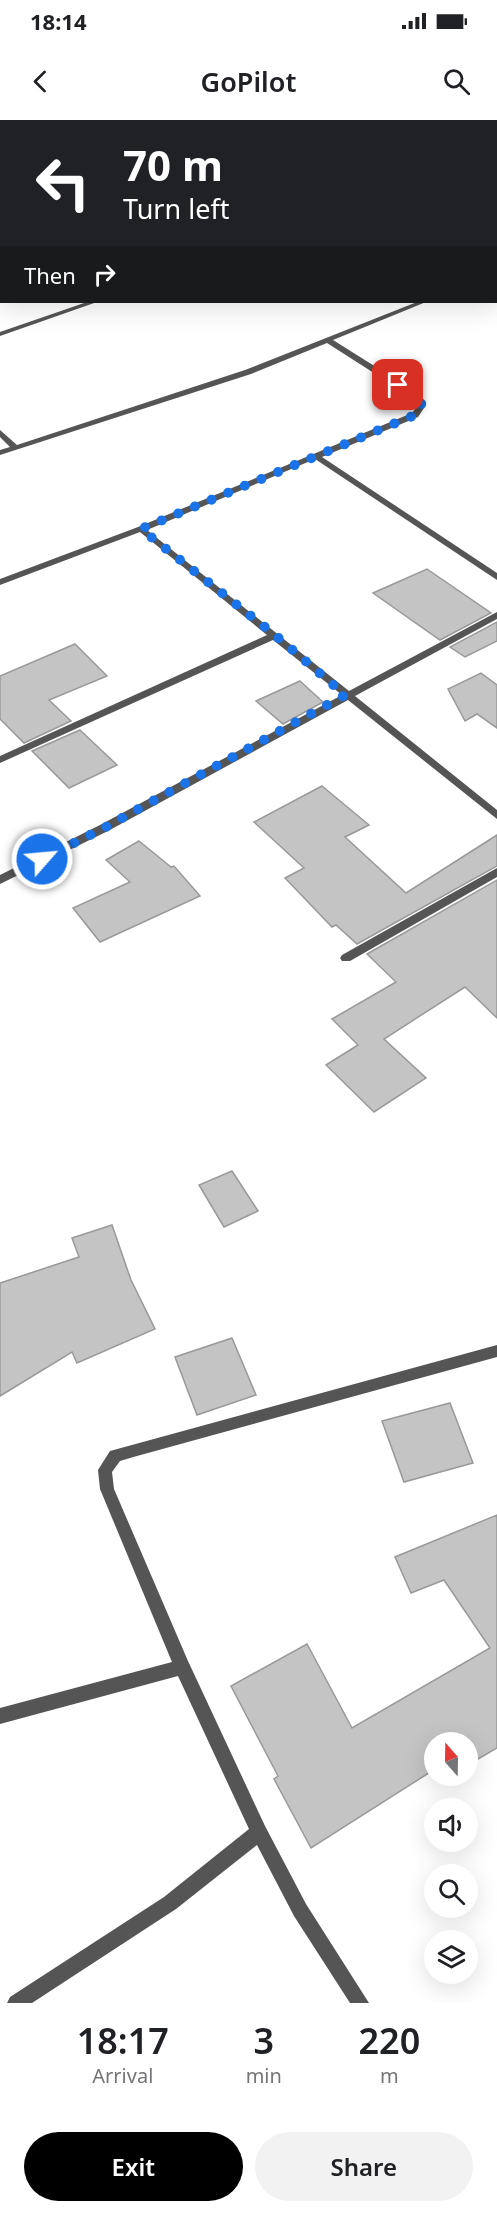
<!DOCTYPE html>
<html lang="en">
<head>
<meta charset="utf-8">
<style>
	body { margin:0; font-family:"Noto Sans",sans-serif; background:#f2f2f2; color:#202124; height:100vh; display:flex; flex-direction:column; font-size:22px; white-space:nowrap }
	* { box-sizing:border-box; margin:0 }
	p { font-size:20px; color:#757577 }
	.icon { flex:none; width:33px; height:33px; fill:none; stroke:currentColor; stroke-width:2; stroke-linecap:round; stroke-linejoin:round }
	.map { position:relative; height:1883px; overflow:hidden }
	.panel { display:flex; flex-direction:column; background:#fff; flex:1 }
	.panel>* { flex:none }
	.hud { position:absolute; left:0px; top:0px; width:498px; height:183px; box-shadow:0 6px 24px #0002; background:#202124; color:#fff; overflow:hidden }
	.needle { width:39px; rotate:340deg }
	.controls { position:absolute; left:424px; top:1612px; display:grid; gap:12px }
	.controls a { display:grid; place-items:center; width:54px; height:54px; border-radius:50%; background:#fff; box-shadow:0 6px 24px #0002; font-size:30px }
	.pin { position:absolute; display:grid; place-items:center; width:51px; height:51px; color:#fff; margin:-26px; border-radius:12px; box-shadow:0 3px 9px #0006 }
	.me { position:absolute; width:66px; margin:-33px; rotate:63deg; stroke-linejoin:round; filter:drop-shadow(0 0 4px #0008) }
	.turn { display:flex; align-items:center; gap:21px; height:126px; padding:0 24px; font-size:27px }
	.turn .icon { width:78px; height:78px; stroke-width:2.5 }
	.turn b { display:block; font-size:42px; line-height:51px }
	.then { display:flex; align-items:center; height:57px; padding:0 24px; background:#0003; gap:12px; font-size:22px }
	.eta { display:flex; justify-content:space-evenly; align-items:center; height:102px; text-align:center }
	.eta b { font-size:36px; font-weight:600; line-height:42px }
	.button { display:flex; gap:12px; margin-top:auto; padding:12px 24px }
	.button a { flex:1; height:69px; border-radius:36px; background:#000; color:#fff; font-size:24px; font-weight:600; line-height:69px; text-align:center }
	.button a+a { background:#f2f2f2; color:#202124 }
	.status { display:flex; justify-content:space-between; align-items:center; height:42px; padding:0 30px; background:#fff; direction:ltr }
	.status svg { height:16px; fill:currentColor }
	header { display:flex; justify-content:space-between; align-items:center; height:78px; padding:0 24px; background:#fff; font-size:27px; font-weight:600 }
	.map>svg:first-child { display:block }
	.building { fill:#c4c4c4; stroke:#999; stroke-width:1.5 }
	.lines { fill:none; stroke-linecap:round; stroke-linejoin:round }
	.street { fill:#555; fill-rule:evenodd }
	.route { stroke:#1a73e8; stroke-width:10; stroke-dasharray:0 18 }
</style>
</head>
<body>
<div class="status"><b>18:14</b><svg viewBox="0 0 49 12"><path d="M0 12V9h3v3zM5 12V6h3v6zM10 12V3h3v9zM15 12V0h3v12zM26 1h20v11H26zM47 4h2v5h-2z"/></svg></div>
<header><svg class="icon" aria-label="back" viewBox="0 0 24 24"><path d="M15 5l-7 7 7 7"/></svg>GoPilot<svg class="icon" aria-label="search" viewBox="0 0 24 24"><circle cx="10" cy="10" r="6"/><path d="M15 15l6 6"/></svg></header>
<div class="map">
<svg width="497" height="1883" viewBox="0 0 497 1883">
	<rect width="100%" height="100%" fill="#fff"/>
	<g class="building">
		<path d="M427,449L491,493L440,520L373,473Z"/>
		<path d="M497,502V521L465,537L450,527Z"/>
		<path d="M75,524L107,556L49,580L71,601L24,623L0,599V556Z"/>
		<path d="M481,553L497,565V608L477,594L465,601L448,569Z"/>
		<path d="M300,561L323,582L283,604L256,581Z"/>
		<path d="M80,610L117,645L69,668L32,631Z"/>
		<path d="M322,666L369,705L345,717L406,773L497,715V746L357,824L336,805L332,807L285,758L304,748L254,702Z"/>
		<path d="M139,721L171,747L174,746L200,776L100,822L73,788L130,762L106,740Z"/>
		<path d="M497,760V898L465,867L384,919L426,958L374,992L326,945L358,925L332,899L396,862L367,834Z"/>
		<path d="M232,1051L258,1091L224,1107L199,1065Z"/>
		<path d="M112,1105L131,1160L155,1209L77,1243L72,1232L0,1276V1163L79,1137L72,1118Z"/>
		<path d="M232,1218L256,1275L197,1295L175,1237Z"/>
		<path d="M450,1283L473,1343L404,1362L382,1301Z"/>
		<path d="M497,1395V1628L468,1645V1623H435V1649L311,1728L274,1659L278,1656L231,1566L307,1524L352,1608L490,1528L444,1460L411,1473L395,1437Z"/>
	</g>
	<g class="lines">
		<g class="street">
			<path d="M52,0H60L49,2Z"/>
			<path d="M325,0H333L323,2Z"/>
			<path d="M483,0H490L492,2H484Z"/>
			<rect x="0" y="14" width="2" height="4"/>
			<rect x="496" y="41" width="1" height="4"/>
			<rect x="0" y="104" width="2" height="4"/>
			<path d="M497,148V153H496V148Z"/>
			<path d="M87,182H97L0,216V212Z"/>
			<path d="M417,182H426L333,220L419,274L426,285L418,297L322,337L497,453V460L315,339L147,410L349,571L497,492V499L355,576L497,690V699L348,580L108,711L0,764V755L100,705L342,575L273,520L0,643V636L267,515L140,412L0,465V459L138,407L412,293L418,285L413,278L327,223L251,254L0,335V330L10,327L0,317V310L17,325L245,250Z"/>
			<path d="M497,748V757L350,841H342L340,838L342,835Z"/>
			<path d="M497,1225V1237L137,1336L120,1341L112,1352L114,1369L188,1541L265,1706L306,1784L369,1883H350L294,1796L257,1725L176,1789L32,1883H7L10,1877L164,1777L249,1709L178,1556L0,1604V1588L172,1542L100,1369L98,1350L110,1331Z"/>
		</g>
	</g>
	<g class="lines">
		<path class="route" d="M42,739L104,708L345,575L275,515L141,409L415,295L422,285L416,276L398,265"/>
	</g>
</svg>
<div class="controls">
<a><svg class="needle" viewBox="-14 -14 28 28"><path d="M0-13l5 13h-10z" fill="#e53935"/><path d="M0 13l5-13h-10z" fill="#757577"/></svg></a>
<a><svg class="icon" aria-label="sound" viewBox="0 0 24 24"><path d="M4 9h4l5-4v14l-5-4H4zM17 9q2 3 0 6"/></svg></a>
<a><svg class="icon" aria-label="search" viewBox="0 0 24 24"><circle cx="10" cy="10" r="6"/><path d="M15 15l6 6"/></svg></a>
<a><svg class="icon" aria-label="layers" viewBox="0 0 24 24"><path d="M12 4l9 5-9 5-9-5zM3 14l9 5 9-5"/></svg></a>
</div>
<div class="pin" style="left:398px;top:265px;background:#d93025"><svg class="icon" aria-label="arrive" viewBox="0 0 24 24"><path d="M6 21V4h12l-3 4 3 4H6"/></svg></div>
<svg class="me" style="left:42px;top:739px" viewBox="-20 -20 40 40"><circle r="17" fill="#1a73e8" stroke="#fff" stroke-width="3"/><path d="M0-11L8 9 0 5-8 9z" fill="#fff"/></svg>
<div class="hud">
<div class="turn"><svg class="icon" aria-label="left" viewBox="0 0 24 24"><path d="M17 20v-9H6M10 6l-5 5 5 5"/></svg><div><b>70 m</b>Turn left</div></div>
<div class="then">Then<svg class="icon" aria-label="right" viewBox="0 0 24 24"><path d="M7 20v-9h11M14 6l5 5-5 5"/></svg></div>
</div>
</div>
<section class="panel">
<div class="eta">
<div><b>18:17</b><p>Arrival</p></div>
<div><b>3</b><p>min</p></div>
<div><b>220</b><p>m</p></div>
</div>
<div class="button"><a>Exit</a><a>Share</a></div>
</section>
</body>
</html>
